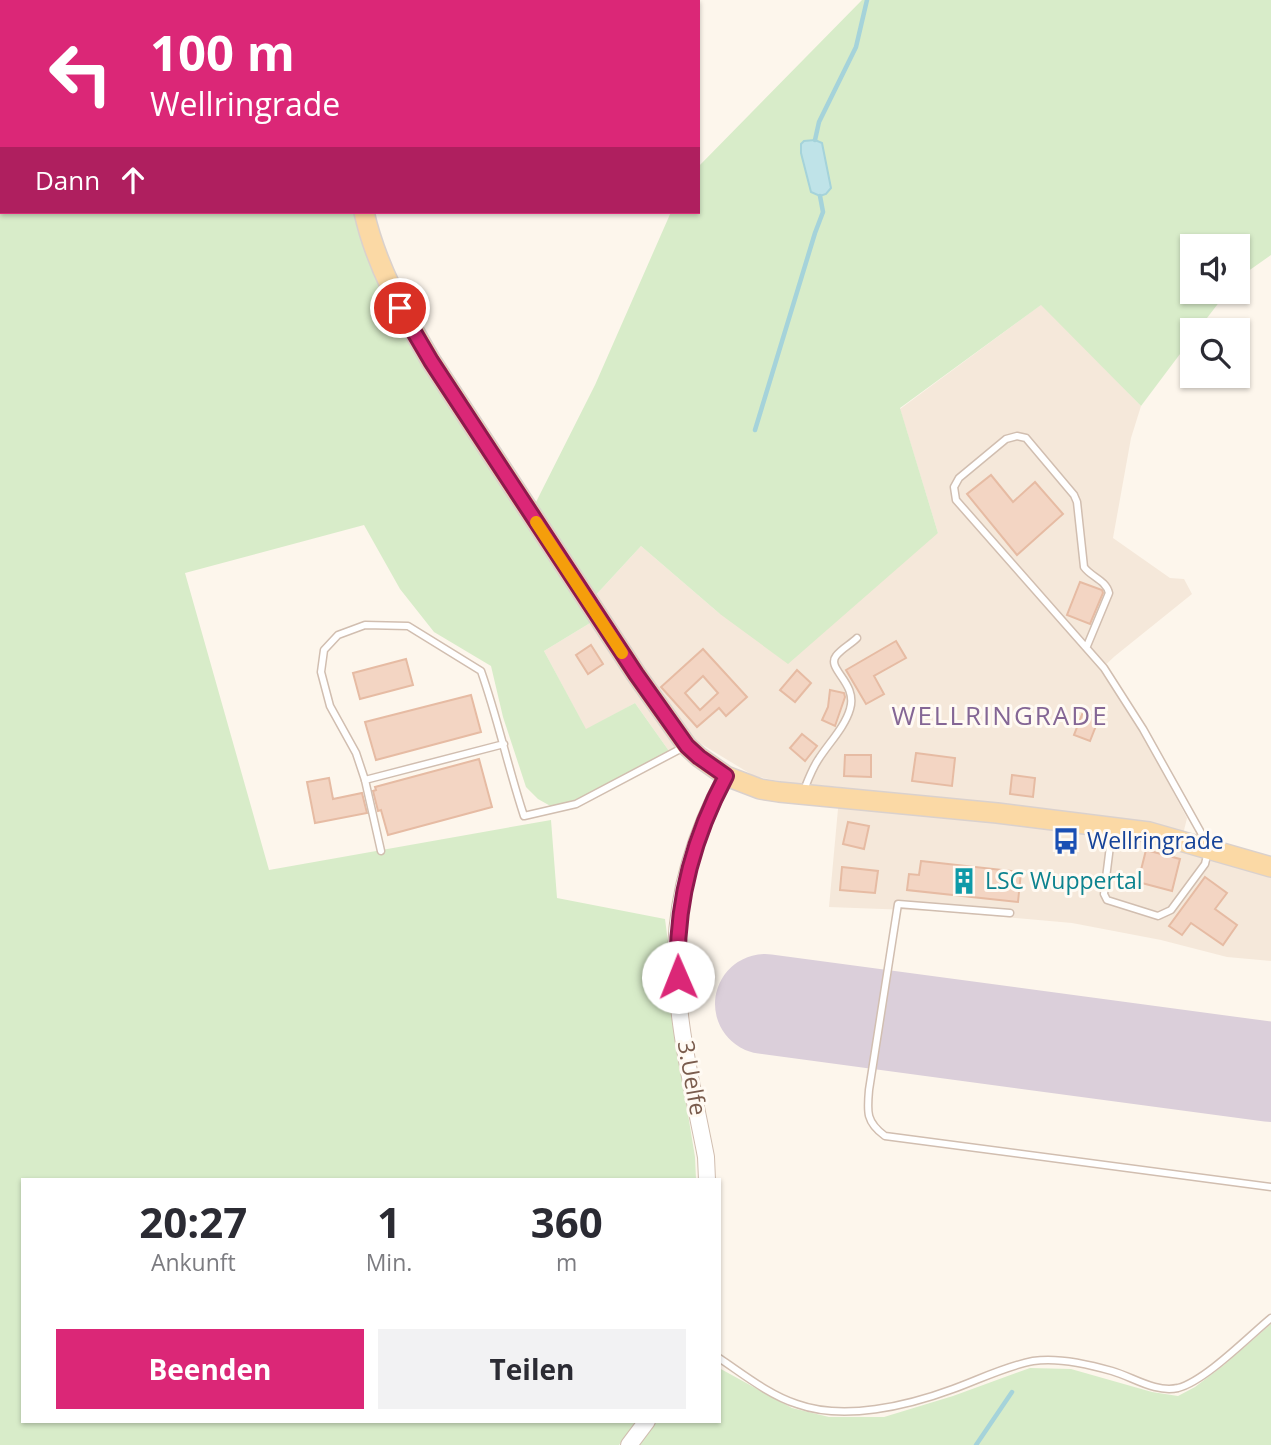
<!DOCTYPE html>
<html lang="de">
<head>
<meta charset="utf-8">
<style>
	body { margin:0; font-family:"Open Sans",sans-serif; background:#f2f2f3; color:#2b2b33; height:100vh; display:flex; flex-direction:column; font-size:26px; white-space:nowrap }
	* { box-sizing:border-box; margin:0 }
	p { font-size:23px; color:#7c7c81 }
	.icon { flex:none; width:38px; height:38px; fill:none; stroke:currentColor; stroke-width:2; stroke-linecap:round; stroke-linejoin:round }
	.map { position:relative; flex:1; overflow:hidden }
	.side { position:absolute; left:21px; top:1178px; width:700px; height:245px; display:flex; flex-direction:column; background:#fff; border-radius:0px; box-shadow:0 2px 5px #0004 }
	.side>* { flex:none }
	.hud { position:absolute; left:0px; top:0px; width:700px; height:214px; box-shadow:0 2px 5px #0004; background:#db2777; color:#fff; overflow:hidden }
	.fabs { position:absolute; left:1180px; top:234px; display:grid; gap:14px }
	.fabs a { display:grid; place-items:center; width:70px; height:70px; border-radius:0px; background:#fff; box-shadow:0 2px 5px #0004; font-size:35px }
	.pin { position:absolute; display:grid; place-items:center; width:60px; height:60px; color:#fff; margin:-30px; border:4px solid #fff; border-radius:50%; box-shadow:0 2px 7px #0007 }
	.me { position:absolute; width:77px; margin:-38px; rotate:359deg; stroke-linejoin:round; filter:drop-shadow(0 0 5px #0008) }
	.turn { display:flex; align-items:center; gap:24px; height:147px; padding:0 35px; font-size:32px }
	.turn .icon { width:91px; height:91px; stroke-width:2.5 }
	.turn b { display:block; font-size:49px; line-height:60px }
	.then { display:flex; align-items:center; height:66px; padding:0 35px; background:#0003; gap:14px; font-size:26px }
	.eta { display:flex; justify-content:space-evenly; align-items:center; height:119px; text-align:center }
	.eta b { font-size:42px; font-weight:700; line-height:49px }
	.action { display:flex; gap:14px; margin-top:auto; padding:14px 35px }
	.action a { flex:1; height:80px; border-radius:0px; background:#db2777; color:#fff; font-size:28px; font-weight:700; line-height:80px; text-align:center }
	.action a+a { background:#f2f2f3; color:#2b2b33 }
	.map>svg:first-child { display:block }
	.residential { fill:#f5e8da }
	.green { fill:#d8ecc9 }
	.water { fill:#bfe3e8; stroke:#a5d3da; stroke-width:2 }
	.lines { fill:none; stroke-linecap:round; stroke-linejoin:round }
	.stream { stroke:#a5d3da; stroke-width:4.5 }
	.runway { stroke:#dbcfda; stroke-width:100 }
	.building { fill:#f3d5c3; stroke:#e6bba3; stroke-width:2; fill-rule:evenodd }
	.service-casing { stroke:#d1beb0; stroke-width:9 }
	.tertiary-casing { stroke:#d1beb0; stroke-width:18 }
	.primary-casing { stroke:#dad1cd; stroke-width:22 }
	.service { stroke:#fff; stroke-width:6 }
	.tertiary { stroke:#fff; stroke-width:16 }
	.primary { stroke:#fbd9a5; stroke-width:19 }
	.route-casing { stroke:#8e194d; stroke-width:18 }
	.route { stroke:#db2777; stroke-width:12 }
	.slow { stroke:#f59e0b; stroke-width:12 }
	.labels { text-anchor:middle; stroke-width:6; stroke-linejoin:round; paint-order:stroke }
	.transit-label { font-size:23px; fill:#164399; stroke:#fffaf3; text-anchor:start }
	.culture-label { font-size:23px; fill:#0d838f; stroke:#fffaf3; text-anchor:start }
	.street-label { font-size:23px; fill:#7a5c4d; stroke:#fffaf3 }
	.quarter-label { font-size:26px; letter-spacing:2px; fill:#846695; stroke:#fffaf3 }
</style>
</head>
<body>
<div class="map">
<svg width="1271" height="1445" viewBox="0 0 1271 1445">
	<rect width="100%" height="100%" fill="#fdf6ec"/>
	<path class="residential" d="M1042,304L1141,406L1131,438L1113,538L1170,578L1184,579L1192,594L1115,656L1100,670L1140,730L1187,818L1180,847L1271,874V961L1227,957L1161,940L1072,923L935,911L829,907L840,787L788,783L754,776L693,739L669,751L635,703L586,730L544,651L595,620L594,597L641,546L720,614L938,533L900,409Z"/>
	<g class="green">
		<path d="M0,0H323V2H2V212H361L375,263L595,620L544,651L586,729L635,703L669,751L575,802L554,808L538,799L526,787L503,717L491,666L434,632L400,589L364,525L185,573L269,870L551,820L557,898L665,919L669,950L670,1005L695,1157L696,1179L23,1180V1421H636L619,1445H0Z"/>
		<path d="M862,0H1271V255L1237,279V247H1192V292H1227L1197,331H1192V338L1141,406L1041,305L900,408L938,533L788,664L720,614L641,546L594,597L534,506L595,385L671,212H698V167Z"/>
		<path d="M1271,1324V1445H638L654,1421H719V1368L792,1408L829,1417H884L953,1396L1030,1368L1071,1369L1152,1392L1178,1396L1195,1387L1224,1365Z"/>
	</g>
	<path class="water" d="M815,140L822,143L831,188L826,194L820,196L811,192L801,153V144L804,141Z"/>
	<g class="lines">
		<g class="stream">
			<path d="M815,140L819,122L856,47L867,0"/>
			<path d="M755,430L815,233L823,212L820,196"/>
			<path d="M976,1445L1012,1392"/>
		</g>
		<path class="runway" d="M765,1004L1271,1072"/>
	</g>
	<g class="building">
		<path d="M991,475L1013,502L1035,482L1063,514L1017,555L967,494Z"/>
		<path d="M1080,582L1102,590L1103,593L1090,624L1067,615Z"/>
		<path d="M896,641L906,658L874,676L884,694L866,704L846,670Z"/>
		<path d="M591,645L603,664L588,674L576,655Z"/>
		<path d="M703,649L747,697L726,716L719,708L697,727L661,687ZM703,676L718,693L700,710L685,693Z"/>
		<path d="M406,659L413,685L360,699L353,673Z"/>
		<path d="M797,670L811,683L795,702L780,690Z"/>
		<path d="M830,690L844,693L845,697L835,726L822,720L828,707Z"/>
		<path d="M471,695L481,732L376,760L365,722Z"/>
		<path d="M1083,712L1099,718L1090,741L1074,735Z"/>
		<path d="M802,734L817,746L805,761L790,748Z"/>
		<path d="M916,753L955,758L952,786L912,781Z"/>
		<path d="M845,755H871V777L844,776Z"/>
		<path d="M479,759L492,807L388,835L381,810L378,811L373,791L376,790L375,787Z"/>
		<path d="M1012,775L1035,778L1033,797L1010,794Z"/>
		<path d="M329,778L333,799L362,793L367,813L315,823L307,782Z"/>
		<path d="M848,822L869,826L864,849L843,844Z"/>
		<path d="M1146,850L1180,859L1172,891L1138,882Z"/>
		<path d="M921,861L1021,872L1018,902L907,890L909,874L919,875Z"/>
		<path d="M842,867L878,871L875,893L840,890Z"/>
		<path d="M1205,877L1227,893L1215,909L1237,925L1223,945L1191,923L1182,935L1169,926Z"/>
	</g>
	<g class="lines">
		<defs>
			<g id="service">
				<path d="M1087,646L1109,593C1106,580 1091,577 1084,567L1077,502L1074,495L1026,438L1017,436L1006,439L959,478L954,487L956,500L1104,668L1143,729L1209,847L1205,864L1171,910L1158,916L1107,900L1104,894L1112,830"/>
				<path d="M504,744L365,780L356,753L330,706L321,672L324,650L338,635L365,625L408,626L481,671C498,719 508,768 524,816L576,804L684,747"/>
				<path d="M365,780L381,851"/>
				<path d="M804,790C808,780 812,769 818,760C828,744 845,727 850,709C858,683 826,669 836,656C841,649 851,644 857,638"/>
				<path d="M1010,913L898,904L869,1090C867,1112 866,1122 885,1136L1271,1187"/>
				<path d="M719,1358C743,1374 769,1395 797,1404C844,1421 907,1406 953,1389C978,1380 1006,1366 1033,1361C1058,1357 1088,1364 1112,1371C1133,1377 1155,1393 1178,1388C1205,1381 1248,1337 1271,1318"/>
			</g>
			<g id="tertiary">
				<path d="M707,1180L706,1157C693,1089 675,1019 676,950C678,889 697,829 726,776"/>
				<path d="M629,1445L647,1421"/>
			</g>
			<g id="primary">
				<path d="M329,0L330,2"/>
				<path d="M364,212C376,266 403,313 431,361L636,674L687,746L699,757L726,776L760,789L779,792L997,813L1149,832L1271,867"/>
			</g>
		</defs>
		<use href="#service" class="service-casing"/>
		<use href="#tertiary" class="tertiary-casing"/>
		<use href="#primary" class="primary-casing"/>
		<use href="#service" class="service"/>
		<use href="#tertiary" class="tertiary"/>
		<use href="#primary" class="primary"/>
	</g>
	<g class="lines">
		<defs>
			<path id="route" d="M400,308L431,361L636,674L687,746L699,757L726,776C693,838 675,906 678,977"/>
		</defs>
		<use href="#route" class="route-casing"/>
		<use href="#route" class="route"/>
		<path class="slow" d="M536,522L622,653"/>
	</g>
	<defs>
		<symbol id="bus-bare" viewBox="-9 -9 18 18"><path d="M-5-6H5V4H4V6H2V4H-2V6H-4V4H-5ZM-3.5-4V0h7V-4ZM-3.5 1.2v1.5H-2V1.2ZM2 1.2v1.5H3.5V1.2Z" fill="#1a4fb4" stroke="#fffaf3" stroke-width="2.5" paint-order="stroke"/></symbol>
		<symbol id="building-bare" viewBox="-9 -9 18 18"><path d="M-4-6H4V6H1V3H-1V6H-4ZM-2.5-4.3h1.7v1.8h-1.7ZM.8-4.3h1.7v1.8H.8ZM-2.5-1h1.7V.8h-1.7ZM.8-1h1.7V.8H.8Z" fill="#0f9aa8" stroke="#fffaf3" stroke-width="2.5" paint-order="stroke"/></symbol>
	</defs>
	<g fill-rule="evenodd">
		<use href="#bus-bare" x="1047" y="822" width="38" height="38"/>
		<use href="#building-bare" x="945" y="862" width="38" height="38"/>
	</g>
	<g class="labels">
		<g class="transit-label">
			<text x="1087" y="849">Wellringrade</text>
		</g>
		<g class="culture-label">
			<text x="985" y="889">LSC Wuppertal</text>
		</g>
		<g class="street-label">
			<text transform="translate(692 1078) rotate(80)" y="8">3.Uelfe</text>
		</g>
		<g class="quarter-label">
			<text x="1000" y="725">WELLRINGRADE</text>
		</g>
	</g>
</svg>
<div class="fabs">
<a><svg class="icon" aria-label="sound" viewBox="0 0 24 24"><path d="M4 9h4l5-4v14l-5-4H4zM17 9q2 3 0 6"/></svg></a>
<a><svg class="icon" aria-label="search" viewBox="0 0 24 24"><circle cx="10" cy="10" r="6"/><path d="M15 15l6 6"/></svg></a>
</div>
<div class="pin" style="left:400px;top:308px;background:#d93025"><svg class="icon" aria-label="arrive" viewBox="0 0 24 24"><path d="M6 21V4h12l-3 4 3 4H6"/></svg></div>
<svg class="me" style="left:678px;top:977px" viewBox="-20 -20 40 40"><circle r="19" fill="#fff"/><path d="M0-13L10 11 0 6-10 11z" fill="#db2777"/></svg>
<div class="hud">
<div class="turn"><svg class="icon" aria-label="left" viewBox="0 0 24 24"><path d="M17 20v-9H6M10 6l-5 5 5 5"/></svg><div><b>100 m</b>Wellringrade</div></div>
<div class="then">Dann<svg class="icon" aria-label="ahead" viewBox="0 0 24 24"><path d="M12 20V5M6 11l6-6 6 6"/></svg></div>
</div>
<section class="side">
<div class="eta">
<div><b>20:27</b><p>Ankunft</p></div>
<div><b>1</b><p>Min.</p></div>
<div><b>360</b><p>m</p></div>
</div>
<div class="action"><a>Beenden</a><a>Teilen</a></div>
</section>
</div>
</body>
</html>
